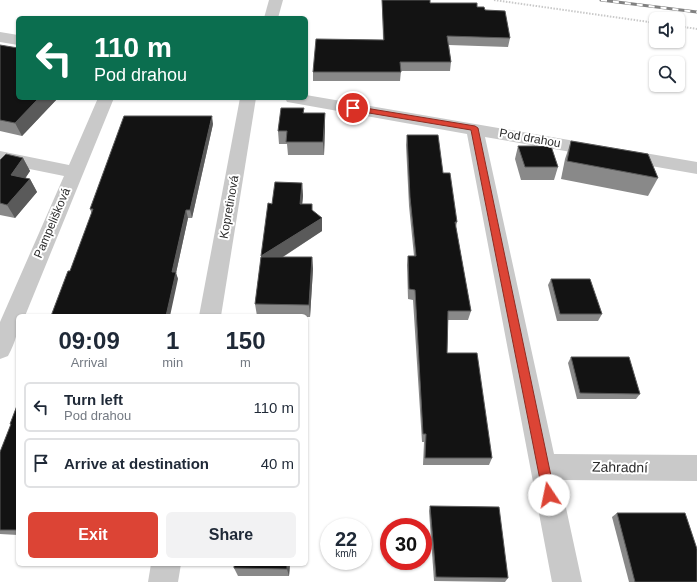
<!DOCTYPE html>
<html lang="en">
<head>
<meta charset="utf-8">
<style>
	body { margin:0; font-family:Helvetica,sans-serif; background:#f2f2f3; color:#1f2937; height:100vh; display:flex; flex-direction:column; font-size:15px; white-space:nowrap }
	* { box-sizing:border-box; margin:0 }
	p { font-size:13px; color:#747a83 }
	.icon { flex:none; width:22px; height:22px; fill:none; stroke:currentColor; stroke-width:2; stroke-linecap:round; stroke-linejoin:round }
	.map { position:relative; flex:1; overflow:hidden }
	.details { position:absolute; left:16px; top:314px; width:292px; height:252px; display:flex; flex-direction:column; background:#fff; border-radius:6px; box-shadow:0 1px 3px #0004 }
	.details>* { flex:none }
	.hud { position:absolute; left:16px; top:16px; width:292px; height:84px; border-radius:6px; box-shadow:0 1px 3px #0004; background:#0b6e4f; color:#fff; overflow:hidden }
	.tools { position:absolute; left:649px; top:12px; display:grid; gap:8px }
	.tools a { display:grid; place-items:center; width:36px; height:36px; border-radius:6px; background:#fff; box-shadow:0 1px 3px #0004; font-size:20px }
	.speed { position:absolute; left:320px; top:518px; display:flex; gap:8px; font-size:20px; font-weight:700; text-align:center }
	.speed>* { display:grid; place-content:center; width:52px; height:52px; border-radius:50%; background:#fff; box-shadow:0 1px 3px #0004; line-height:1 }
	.speed small { font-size:10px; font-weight:400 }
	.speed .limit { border:6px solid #d22; background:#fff; color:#111 }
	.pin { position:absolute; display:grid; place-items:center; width:34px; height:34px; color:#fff; margin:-17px; border:2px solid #fff; border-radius:50%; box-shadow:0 1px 4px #0007 }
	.me { position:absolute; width:44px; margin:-22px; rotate:349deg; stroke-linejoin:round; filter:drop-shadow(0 0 3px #0008) }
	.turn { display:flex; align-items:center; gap:14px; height:84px; padding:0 12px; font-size:18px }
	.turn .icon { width:52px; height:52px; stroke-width:2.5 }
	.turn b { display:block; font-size:28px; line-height:34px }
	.eta { display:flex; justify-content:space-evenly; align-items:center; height:68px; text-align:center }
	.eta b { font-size:24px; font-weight:800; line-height:28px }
	.cta { display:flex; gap:8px; margin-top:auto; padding:8px 12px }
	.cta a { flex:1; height:46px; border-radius:6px; background:#dc4435; color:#fff; font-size:16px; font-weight:800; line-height:46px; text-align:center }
	.cta a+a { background:#f2f2f3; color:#1f2937 }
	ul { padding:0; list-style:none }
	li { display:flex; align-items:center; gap:12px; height:50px; margin:0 8px 6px; padding:0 4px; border:2px solid #e0e1e3; border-radius:6px }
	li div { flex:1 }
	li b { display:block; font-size:15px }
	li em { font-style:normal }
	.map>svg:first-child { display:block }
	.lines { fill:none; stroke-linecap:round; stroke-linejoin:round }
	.path { stroke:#c9c9c9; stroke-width:2; stroke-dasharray:1.5 1.5; stroke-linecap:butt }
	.minor { fill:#c9c9c9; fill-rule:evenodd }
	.rail-casing { stroke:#818181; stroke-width:3 }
	.rail { stroke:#fff; stroke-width:2; stroke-dasharray:6; stroke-linecap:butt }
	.wall { fill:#898989 }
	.shaded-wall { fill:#5a5a5a }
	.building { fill:#131313; stroke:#5a5a5a }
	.route { fill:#dc4435; stroke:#8f2c22 }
	.labels { text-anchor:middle; stroke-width:4; stroke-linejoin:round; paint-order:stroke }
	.street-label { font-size:12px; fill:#2c2c2c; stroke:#fff }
	.near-street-label { font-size:14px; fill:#2c2c2c; stroke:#fff }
</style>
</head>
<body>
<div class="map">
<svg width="697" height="582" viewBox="0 0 697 582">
	<rect width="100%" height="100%" fill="#fff"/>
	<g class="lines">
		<g class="path">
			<path d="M494,0L656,23"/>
			<path d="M678,26L697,29"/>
		</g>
		<g class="minor">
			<path d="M269,0H283L278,18H264Z"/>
			<path d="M0,32L18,35V45L0,42Z"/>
			<path d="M306,95L697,162V174L485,137L554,454L697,455V481L560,480L582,582H552L467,134L293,103L287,102L285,98H306Z"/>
			<path d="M98,98H114L25,316H18C18,333 16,341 8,356L0,359V322L64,176L0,163V151L69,165Z"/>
			<path d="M240,98H256L221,316H199Z"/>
			<path d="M151,564H181L178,582H148Z"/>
		</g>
		<defs>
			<path id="rail" d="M601,0L697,12"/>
		</defs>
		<use href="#rail" class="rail-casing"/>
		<use href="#rail" class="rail"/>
	</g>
	<g class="wall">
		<path d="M382,0H430V3L477,7L485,10L510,38L508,47L449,45L451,62L450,71H401L400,81H313V72L383,40Z"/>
		<path d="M0,45L18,98H58L22,136L0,131Z"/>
		<path d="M304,108V113L325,126L324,155H288L287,144H279L278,131Z"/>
		<path d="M213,124L192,218H188L176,273L178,279L70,271L92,214L90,209Z"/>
		<path d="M407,135L443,173L457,222L456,227L471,311L468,320H448L447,353L492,458L489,465H423L424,442H422L413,300L408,299L407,265L408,256H414L409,206L406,145Z"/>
		<path d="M571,141L658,178L648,196L561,179L565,159Z"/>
		<path d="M518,146L558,167L554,180H521L515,159Z"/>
		<path d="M23,158L30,171L25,178L30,179L37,192L15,218L0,215V160Z"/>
		<path d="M302,183L303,196L302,204H312V211L322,218V231L283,257H312L313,269L310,317H306V316H257L255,304L261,257L272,204Z"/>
		<path d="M551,279L602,314L598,321H557L548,285Z"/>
		<path d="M571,357L640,394L636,399H577L568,363Z"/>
		<path d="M18,403V535L0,534V452L11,425L10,424Z"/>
		<path d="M430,506L508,578L505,582L434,581L429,511Z"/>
		<path d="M617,513L697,582H629L612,517Z"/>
		<path d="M234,564H290L289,576H238L234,568Z"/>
	</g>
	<g class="shaded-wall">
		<path d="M39,98H58L22,136L15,123Z"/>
		<path d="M325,113V126L324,155L323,142Z"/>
		<path d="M212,116L213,124L192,218L190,210Z"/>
		<path d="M23,158L30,171L19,188L11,175Z"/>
		<path d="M30,179L37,192L15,218L7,205Z"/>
		<path d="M302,183L303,196L301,217L300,204Z"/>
		<path d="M186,210L188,218L176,273L178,279L170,316H166L172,272Z"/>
		<path d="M322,218V231L264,269L261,256Z"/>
		<path d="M312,257L313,269L310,317L309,305Z"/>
		<path d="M287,564H290L289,576L287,569Z"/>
	</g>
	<g class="building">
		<path d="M382,0H430V3H477V7H484L485,10L505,11L510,38L447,36L451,62H400L401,72H313L316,39L384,40Z"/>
		<path d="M0,45L18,48V98H39L15,123L0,120Z"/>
		<path d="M281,108H304L303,113H325L323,142H286L287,131H278Z"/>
		<path d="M124,116H212L190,210H186L172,272H176L166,316H51L68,271H70L93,209H90Z"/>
		<path d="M407,135H438L443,173H450L457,222H455L471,311H448L447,353H477L492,458H425L426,434H423L415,290L409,289L408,256H416L410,197Z"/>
		<path d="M571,141L648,154L658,178L567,161Z"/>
		<path d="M518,146H551L558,167H525Z"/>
		<path d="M6,154L23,158L11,175L30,179L7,205L0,203V160Z"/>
		<path d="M275,182L302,183L300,204H312V210L322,218L261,256L268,203L272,204Z"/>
		<path d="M261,257H312L309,305L255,304Z"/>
		<path d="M551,279H590L602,314H560Z"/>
		<path d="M571,357H629L640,394L580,393Z"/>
		<path d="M18,403V530H0V452L11,424H10Z"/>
		<path d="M430,506L499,507L508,578L436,577Z"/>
		<path d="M617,513H685L697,549V582H635Z"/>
		<path d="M234,564H287V569L234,568Z"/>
	</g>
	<path class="route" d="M353,106L475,126L478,128L555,495L553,499L549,501L545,499L543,495L471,130L351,110L350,108Z"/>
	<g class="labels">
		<g class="street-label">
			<text transform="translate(530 138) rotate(10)" y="4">Pod drahou</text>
			<text transform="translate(229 207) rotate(-80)" y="4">Kopretinová</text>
			<text transform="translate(52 223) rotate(-67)" y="4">Pampelišková</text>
		</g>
		<g class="near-street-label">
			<text transform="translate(620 467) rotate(1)" y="5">Zahradní</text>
		</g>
	</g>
</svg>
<div class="tools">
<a><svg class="icon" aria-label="sound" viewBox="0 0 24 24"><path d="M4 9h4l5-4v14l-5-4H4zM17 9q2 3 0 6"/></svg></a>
<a><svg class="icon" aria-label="search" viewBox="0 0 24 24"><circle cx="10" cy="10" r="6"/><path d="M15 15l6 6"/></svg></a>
</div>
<div class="speed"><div>22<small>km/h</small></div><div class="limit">30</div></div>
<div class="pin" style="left:353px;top:108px;background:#d93025"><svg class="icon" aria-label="arrive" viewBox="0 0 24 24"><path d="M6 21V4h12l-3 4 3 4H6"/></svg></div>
<svg class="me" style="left:549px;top:495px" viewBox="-20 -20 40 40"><circle r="19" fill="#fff"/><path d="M0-13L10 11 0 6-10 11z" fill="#dc4435"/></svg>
<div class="hud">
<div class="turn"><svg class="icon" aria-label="left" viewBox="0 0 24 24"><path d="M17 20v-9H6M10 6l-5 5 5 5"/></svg><div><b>110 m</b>Pod drahou</div></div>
</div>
<section class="details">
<div class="eta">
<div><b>09:09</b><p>Arrival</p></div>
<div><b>1</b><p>min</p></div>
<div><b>150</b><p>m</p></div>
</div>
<ul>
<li><svg class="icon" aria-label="left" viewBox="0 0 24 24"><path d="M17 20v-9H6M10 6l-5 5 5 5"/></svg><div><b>Turn left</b><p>Pod drahou</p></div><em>110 m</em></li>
<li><svg class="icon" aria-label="arrive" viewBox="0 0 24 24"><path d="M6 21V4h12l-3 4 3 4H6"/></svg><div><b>Arrive at destination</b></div><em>40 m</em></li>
</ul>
<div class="cta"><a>Exit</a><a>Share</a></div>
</section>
</div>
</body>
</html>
